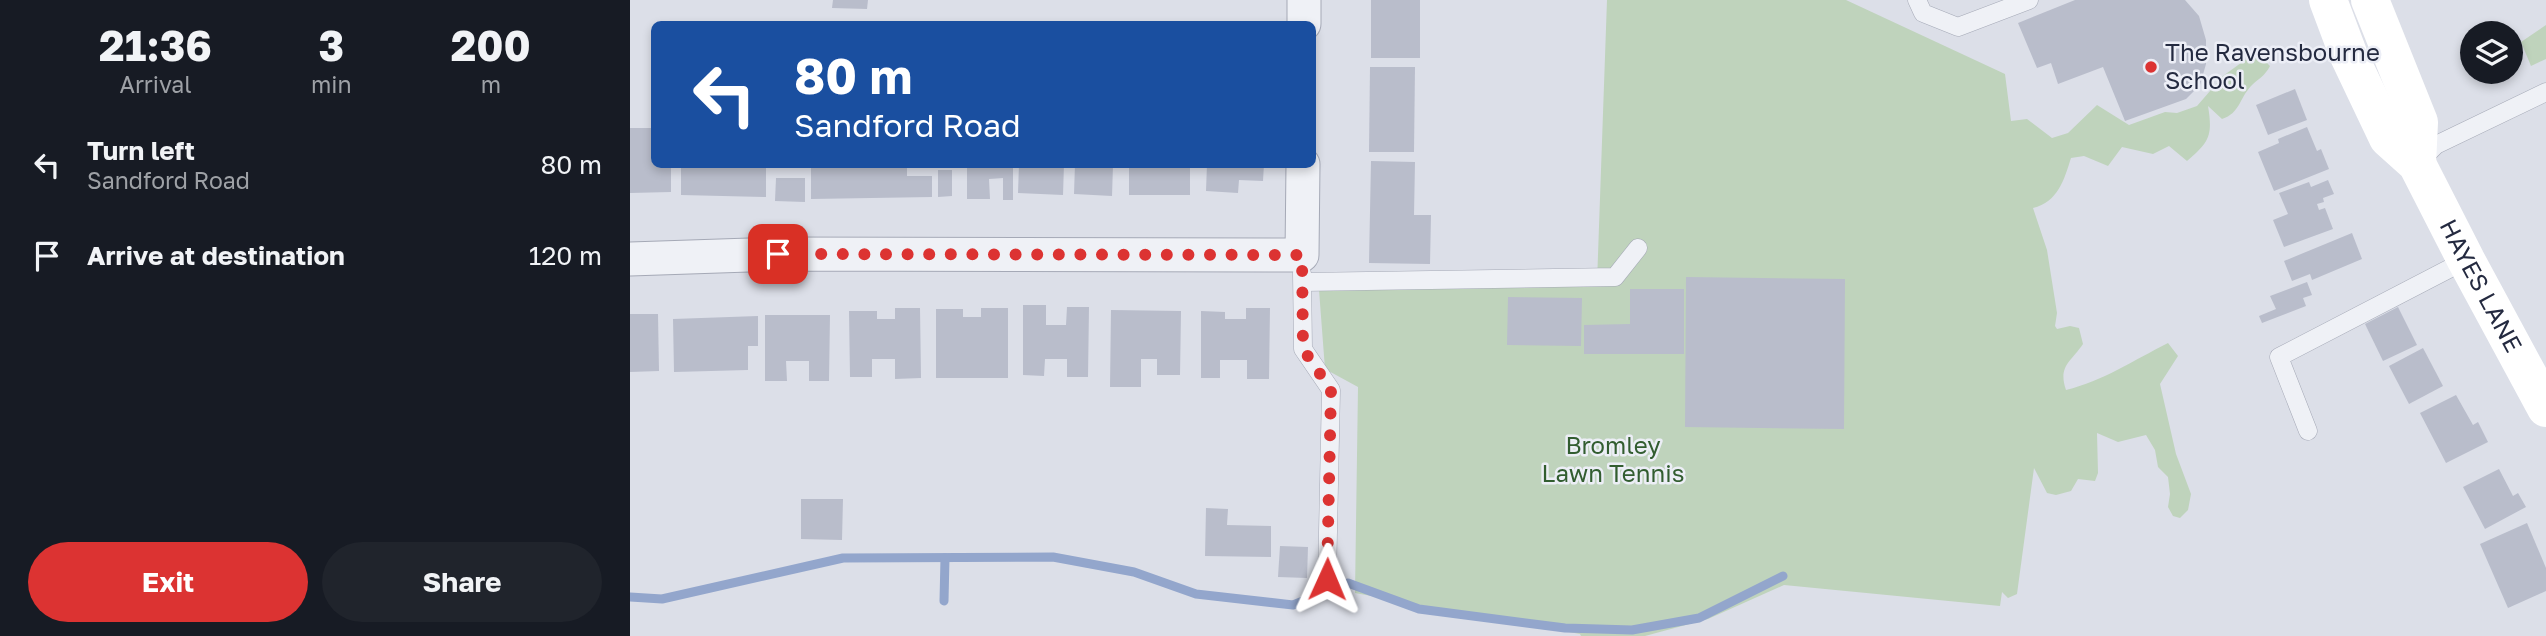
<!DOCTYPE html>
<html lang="en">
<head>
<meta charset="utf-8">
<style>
	body { margin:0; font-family:"Golos Text",sans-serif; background:#20242c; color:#f1f3f6; height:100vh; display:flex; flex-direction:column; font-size:26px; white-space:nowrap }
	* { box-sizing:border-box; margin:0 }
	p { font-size:23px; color:#9ea1a6 }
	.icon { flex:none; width:38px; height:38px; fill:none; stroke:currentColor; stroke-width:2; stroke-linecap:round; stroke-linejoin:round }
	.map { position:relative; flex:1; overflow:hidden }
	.side { display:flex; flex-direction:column; background:#171b24; width:630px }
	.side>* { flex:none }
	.guide { position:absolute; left:21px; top:21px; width:665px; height:147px; border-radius:10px; box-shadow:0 4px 10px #0003; background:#1a4fa0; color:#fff; overflow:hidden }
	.tools { position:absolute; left:1830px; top:21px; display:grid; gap:14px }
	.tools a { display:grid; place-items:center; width:63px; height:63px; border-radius:50%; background:#171b24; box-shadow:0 4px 10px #0003; font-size:35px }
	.pin { position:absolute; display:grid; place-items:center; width:60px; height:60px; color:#fff; margin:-30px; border-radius:14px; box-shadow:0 4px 10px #0006 }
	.me { position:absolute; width:77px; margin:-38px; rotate:1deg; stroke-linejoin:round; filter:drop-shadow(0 0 5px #0008) }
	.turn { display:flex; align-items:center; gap:24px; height:147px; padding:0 28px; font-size:32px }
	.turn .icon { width:91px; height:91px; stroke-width:2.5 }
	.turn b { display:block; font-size:49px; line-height:60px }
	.eta { display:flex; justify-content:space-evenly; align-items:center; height:119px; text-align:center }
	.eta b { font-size:42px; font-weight:700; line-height:49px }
	.action { display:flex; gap:14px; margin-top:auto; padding:14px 28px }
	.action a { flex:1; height:80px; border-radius:42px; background:#dc3332; color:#fff; font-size:28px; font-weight:700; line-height:80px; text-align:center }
	.action a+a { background:#20242c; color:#f1f3f6 }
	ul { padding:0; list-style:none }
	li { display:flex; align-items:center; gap:21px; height:91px; padding:0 28px }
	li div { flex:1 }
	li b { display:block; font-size:26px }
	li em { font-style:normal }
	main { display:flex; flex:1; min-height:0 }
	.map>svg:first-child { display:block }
	.green { fill:#bfd3bc }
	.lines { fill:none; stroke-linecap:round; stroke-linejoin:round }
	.stream { stroke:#93a6cc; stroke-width:9 }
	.building { fill:#b9bdcb }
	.service-casing { stroke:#a5a9b6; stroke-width:19 }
	.minor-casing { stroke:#a5a9b6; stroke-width:35 }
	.service { stroke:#eff1f6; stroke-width:18 }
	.minor { stroke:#eff1f6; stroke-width:33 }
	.secondary { stroke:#fff; stroke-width:38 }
	.route { stroke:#dc3332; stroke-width:12; stroke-dasharray:0 21.6 }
	.poi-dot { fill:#dc3332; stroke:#eceef6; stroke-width:2.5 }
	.labels { text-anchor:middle; stroke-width:5; stroke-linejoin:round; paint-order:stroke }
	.poi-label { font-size:24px; fill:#242a40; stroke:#eceef6; text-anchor:start }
	.street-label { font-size:24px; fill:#242a40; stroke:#eceef6 }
	.park-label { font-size:24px; fill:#325d30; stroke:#eceef6 }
</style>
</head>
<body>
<main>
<section class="side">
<div class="eta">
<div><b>21:36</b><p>Arrival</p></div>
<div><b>3</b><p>min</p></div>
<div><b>200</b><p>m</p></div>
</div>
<ul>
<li><svg class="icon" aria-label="left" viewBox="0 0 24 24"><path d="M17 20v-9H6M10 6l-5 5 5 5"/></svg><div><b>Turn left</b><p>Sandford Road</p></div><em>80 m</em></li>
<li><svg class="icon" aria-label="arrive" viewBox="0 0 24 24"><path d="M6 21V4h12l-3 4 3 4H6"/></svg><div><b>Arrive at destination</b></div><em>120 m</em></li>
</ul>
<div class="action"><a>Exit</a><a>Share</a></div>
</section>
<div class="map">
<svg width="1916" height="636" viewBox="0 0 1916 636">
	<rect width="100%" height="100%" fill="#dcdfe8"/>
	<g class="green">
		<path d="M977,0H1216L1375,74L1381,121L1397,119L1422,138L1438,133L1467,105L1499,125L1535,112L1547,113L1567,106L1593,76L1615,60L1631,57L1640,66C1635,76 1628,79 1621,86C1609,99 1610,113 1592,119L1578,106C1583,136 1579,142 1557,161L1539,146L1523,154L1492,147L1478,166L1454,156L1441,158C1434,180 1428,202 1403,208L1417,250L1427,313L1425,326L1427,329L1440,326L1449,328L1453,344C1440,363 1428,366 1436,390C1473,381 1504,360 1538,343L1548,356L1530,384L1546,454L1561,494L1558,510L1550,518L1543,516L1538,507L1540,494L1538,477L1528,467L1525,450L1516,435L1488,442L1467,433L1468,473L1465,481L1448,479L1441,491L1426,495L1417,493L1404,468L1387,594L1378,598L1372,592L1370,606L1154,585L1078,619L1015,636H951L950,634L725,593L728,387L695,369L689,290L967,283Z"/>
		<path d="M1916,25V59L1901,66L1891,42Z"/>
	</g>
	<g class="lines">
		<g class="stream">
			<path d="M0,597L32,599L213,558L423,557L504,572L566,594L663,605L718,583L789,609L935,628L1002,630L1069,618L1153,576"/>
			<path d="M314,601L315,558"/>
		</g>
	</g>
	<g class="building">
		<path d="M203,0H238L237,9L202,8Z"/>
		<rect x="741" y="0" width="49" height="58"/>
		<path d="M1445,0H1555L1569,16L1576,40V64L1570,85L1556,99L1495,121L1473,67L1428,84L1421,63L1407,68L1388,23Z"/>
		<path d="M740,67H785L784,152H739Z"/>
		<path d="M1665,89L1677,120L1638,135L1626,105Z"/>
		<path d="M1677,127L1687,151L1691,149L1699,169L1644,191L1628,152L1649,143L1648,139Z"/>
		<path d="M0,128H24V164H41V192L0,193Z"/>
		<path d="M741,161L785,162L784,215H801L800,264L739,263Z"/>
		<path d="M51,164H136V197L51,195Z"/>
		<path d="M181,164H277V176H302V197L181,199Z"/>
		<path d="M337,164H383V200H373V178L359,179L360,199H337Z"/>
		<path d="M389,164H434L433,195L388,193Z"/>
		<path d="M445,164H483L482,196L444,194Z"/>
		<rect x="499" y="164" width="61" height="31"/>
		<path d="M577,164H634L633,181L609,180L608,193L576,191Z"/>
		<path d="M308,170H322V196L308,197Z"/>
		<path d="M146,178H175V202L145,201Z"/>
		<path d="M1698,180L1704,194L1693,198L1694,202L1687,204L1689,210L1695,208L1703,229L1654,247L1643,220L1658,214L1649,193L1679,182L1681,187Z"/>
		<path d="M1722,233L1732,259L1682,280L1680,274L1662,281L1654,261Z"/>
		<path d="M1056,277L1215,279L1214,429L1055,427Z"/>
		<path d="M1677,282L1682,295L1673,298L1676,306L1632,323L1629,316L1646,309L1640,296Z"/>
		<path d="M1000,289H1054V354H954V325L1000,324Z"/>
		<path d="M878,297L952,298L951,346L877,345Z"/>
		<path d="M393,305H416V325H436L437,307H459L458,377H437V359H415L414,376L393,375Z"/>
		<path d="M1768,307L1787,345L1753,361L1735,324Z"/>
		<path d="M265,308H290L291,378L265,379V359H242V377H220L219,311H247V319H265Z"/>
		<path d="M351,308H378V378H306V309H333V317H351Z"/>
		<path d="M616,308H640L639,379H617V360H590V378H571V311L595,312V319H616Z"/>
		<path d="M481,310L551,311L550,375H527V359H511V387H480Z"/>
		<path d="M0,314H28L29,371L0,372Z"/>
		<path d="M135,315H200L199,381H179V361H156L157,381H135Z"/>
		<path d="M128,316V346H118V370L44,372L43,319Z"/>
		<path d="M1793,348L1813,386L1779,404L1759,366Z"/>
		<path d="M1826,395L1843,425L1848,422L1858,442L1816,463L1790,413Z"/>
		<path d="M1869,469L1883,496L1888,493L1896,507L1855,529L1833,487Z"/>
		<path d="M171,499H213L212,540L171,539Z"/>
		<path d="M576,508L598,509L597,525L641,526V557L575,556Z"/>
		<path d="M1897,523L1916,568V591L1878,608L1850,544Z"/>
		<path d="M650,546L678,547L677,578L648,577Z"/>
	</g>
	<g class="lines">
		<defs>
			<g id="service">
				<path d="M1287,0L1293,13L1328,27L1399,0"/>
				<path d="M1791,160L1806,145L1916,92"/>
				<path d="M672,273L673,349L701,390L697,579"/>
				<path d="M673,282L985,277L1008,248"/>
				<path d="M1678,431L1649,357L1836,260"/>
			</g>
			<g id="minor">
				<path d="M674,24V0"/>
				<path d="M0,259L148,254L672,255L673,164"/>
			</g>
		</defs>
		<use href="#service" class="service-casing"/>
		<use href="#minor" class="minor-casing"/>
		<use href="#service" class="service"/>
		<use href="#minor" class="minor"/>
		<g class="secondary">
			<path id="s1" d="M1698,0L1719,56L1758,138L1787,164L1836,260L1916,408"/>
			<path d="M1740,0L1789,122L1787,164"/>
		</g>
	</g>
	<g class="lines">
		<path class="route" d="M148,254L672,255L673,349L701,390L697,579"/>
	</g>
	<circle class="poi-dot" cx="1521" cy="67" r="7"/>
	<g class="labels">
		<g class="poi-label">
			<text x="1535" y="61">The Ravensbourne<tspan x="1535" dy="28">School</tspan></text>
		</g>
		<g class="street-label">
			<text dy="8" stroke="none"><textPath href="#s1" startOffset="327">HAYES LANE</textPath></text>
		</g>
		<g class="park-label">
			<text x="983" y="454">Bromley<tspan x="983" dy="28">Lawn Tennis</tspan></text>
		</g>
	</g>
</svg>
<div class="tools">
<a><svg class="icon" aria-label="layers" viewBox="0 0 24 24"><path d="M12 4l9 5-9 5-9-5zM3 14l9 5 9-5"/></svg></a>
</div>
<div class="pin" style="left:148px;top:254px;background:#d93025"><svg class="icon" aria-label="arrive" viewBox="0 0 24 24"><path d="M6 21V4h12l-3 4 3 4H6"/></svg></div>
<svg class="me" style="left:697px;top:579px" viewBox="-20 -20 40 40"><path d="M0-17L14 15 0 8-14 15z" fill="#dc3332" stroke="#fff" stroke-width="4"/></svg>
<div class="guide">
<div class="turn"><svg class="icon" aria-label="left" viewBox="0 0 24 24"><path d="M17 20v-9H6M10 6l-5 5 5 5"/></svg><div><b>80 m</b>Sandford Road</div></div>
</div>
</div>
</main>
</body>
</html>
